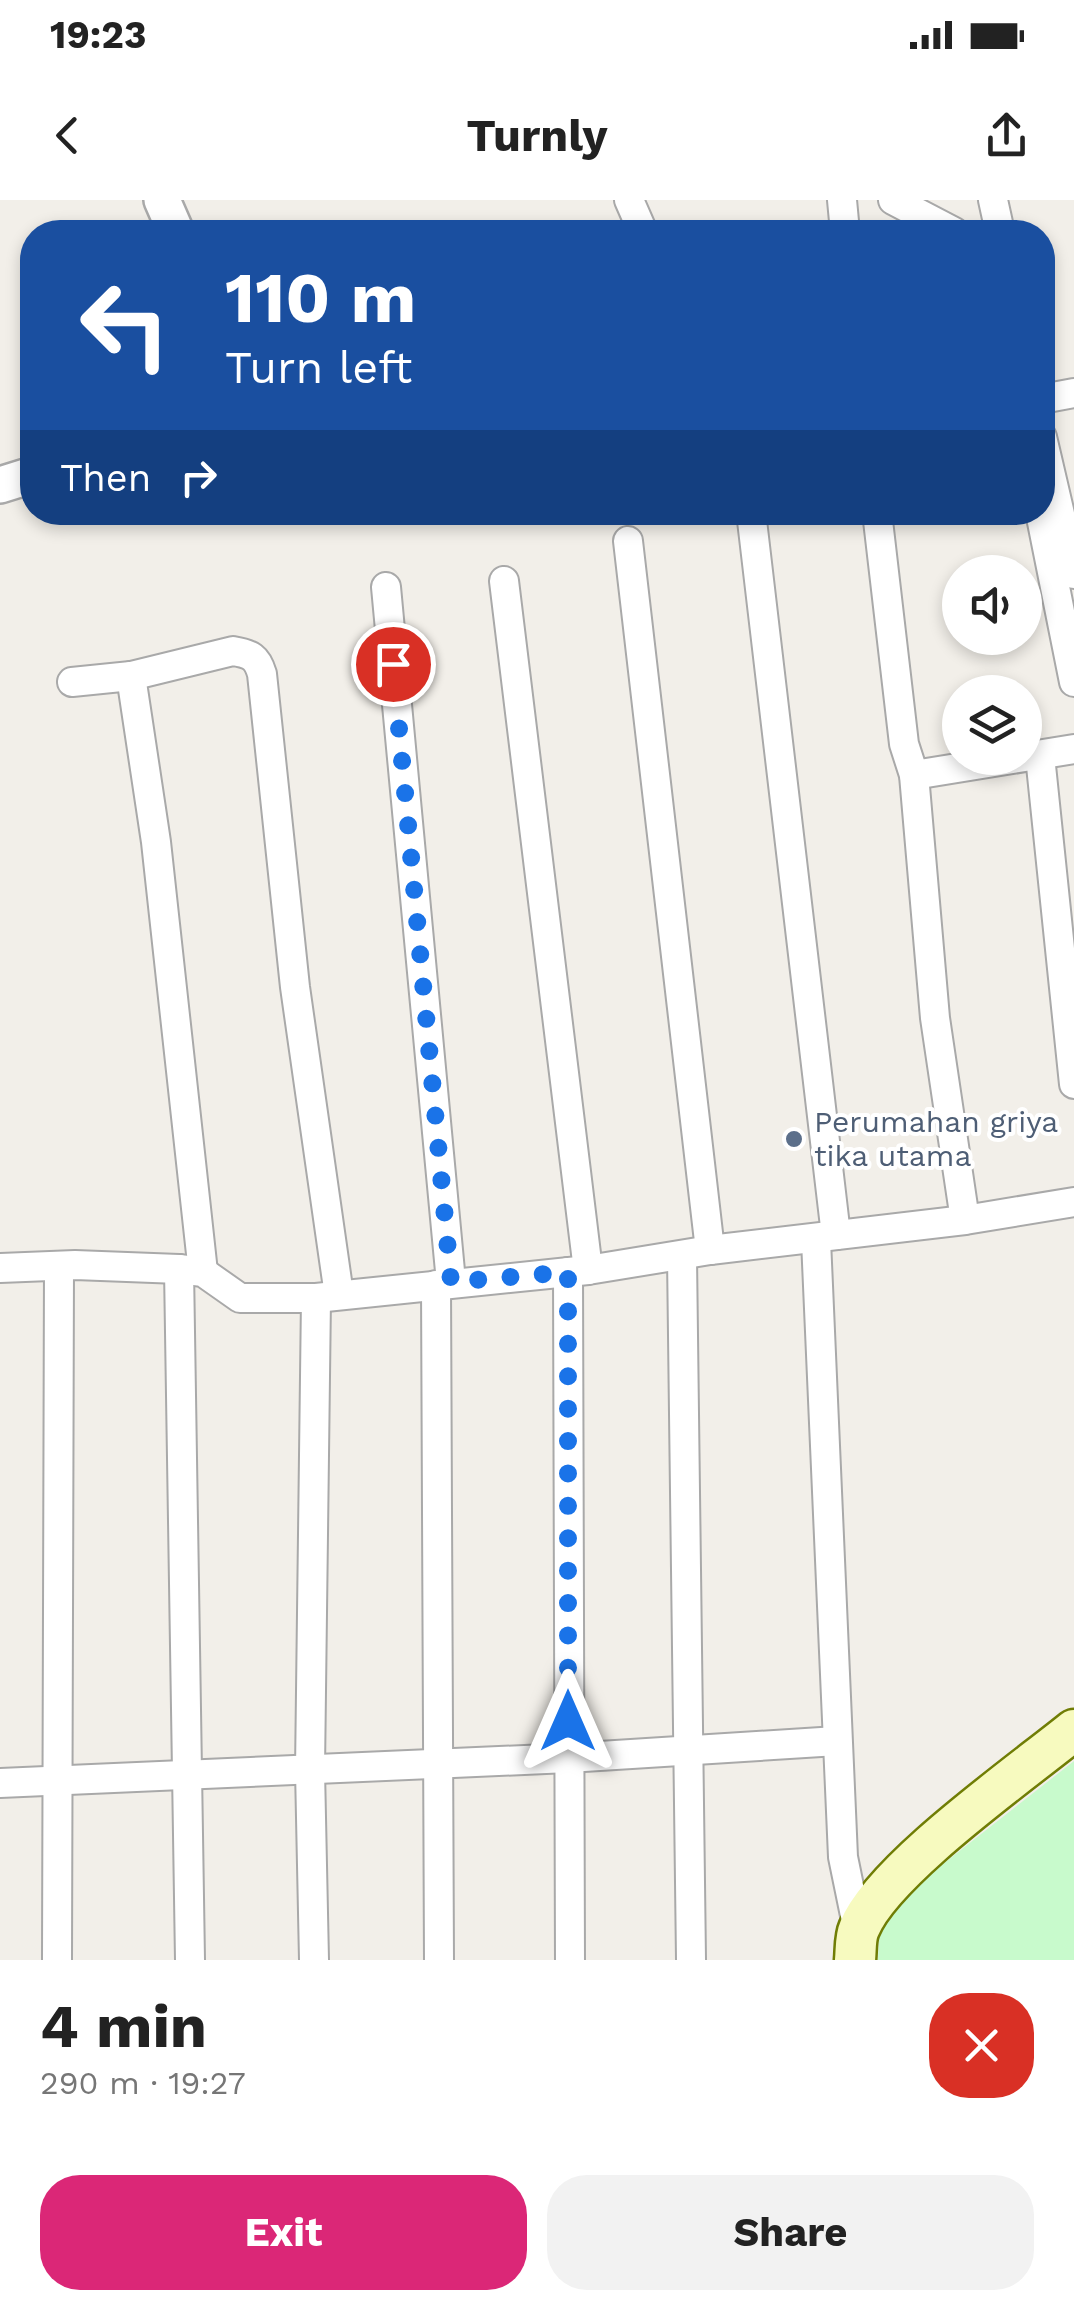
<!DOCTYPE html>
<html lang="en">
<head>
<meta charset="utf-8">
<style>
	body { margin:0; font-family:"Work Sans",sans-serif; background:#f2f2f2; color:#222; height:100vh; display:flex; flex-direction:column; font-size:38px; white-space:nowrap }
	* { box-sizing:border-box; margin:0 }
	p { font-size:32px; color:#767676 }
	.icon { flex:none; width:55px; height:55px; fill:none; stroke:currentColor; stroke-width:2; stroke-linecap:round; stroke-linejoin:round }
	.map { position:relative; height:1760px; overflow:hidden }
	.sheet { display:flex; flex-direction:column; background:#fff; flex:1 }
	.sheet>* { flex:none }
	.top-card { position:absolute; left:20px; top:20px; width:1035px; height:305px; border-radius:40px; box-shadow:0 5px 15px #0003; background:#1a4fa0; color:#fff; overflow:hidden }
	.buttons { position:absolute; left:942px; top:355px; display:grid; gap:20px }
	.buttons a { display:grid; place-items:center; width:100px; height:100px; border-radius:50%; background:#fff; box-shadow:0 5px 15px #0003; font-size:50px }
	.pin { position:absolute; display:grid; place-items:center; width:85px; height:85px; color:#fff; margin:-42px; border:5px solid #fff; border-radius:50%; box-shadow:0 2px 10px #0007 }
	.me { position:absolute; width:110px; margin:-55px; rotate:0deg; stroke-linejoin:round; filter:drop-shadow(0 0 8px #0008) }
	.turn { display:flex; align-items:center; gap:35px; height:210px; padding:0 40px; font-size:45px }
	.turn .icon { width:130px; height:130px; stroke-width:2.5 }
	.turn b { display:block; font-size:70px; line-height:85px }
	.then { display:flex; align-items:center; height:95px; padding:0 40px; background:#0003; gap:20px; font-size:38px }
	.round { display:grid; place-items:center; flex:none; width:105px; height:105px; border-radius:40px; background:#f2f2f2 }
	.headline { display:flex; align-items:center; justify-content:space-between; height:170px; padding:0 40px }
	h1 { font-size:60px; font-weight:700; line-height:75px }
	.primary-button { display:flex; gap:20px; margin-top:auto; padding:20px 40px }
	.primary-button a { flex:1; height:115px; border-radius:40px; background:#db2777; color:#fff; font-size:40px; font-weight:700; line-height:115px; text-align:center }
	.primary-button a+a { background:#f2f2f2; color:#222 }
	.status { display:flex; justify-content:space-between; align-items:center; height:70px; padding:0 50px; background:#fff; direction:ltr }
	.status svg { height:28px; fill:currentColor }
	header { display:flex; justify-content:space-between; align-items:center; height:130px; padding:0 40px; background:#fff; font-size:45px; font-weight:700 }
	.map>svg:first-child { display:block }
	.park { fill:#c8facc }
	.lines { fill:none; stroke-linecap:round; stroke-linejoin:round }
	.minor-casing { stroke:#a9a9a9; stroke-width:32 }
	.tertiary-casing { stroke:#a9a9a9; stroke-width:40 }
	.secondary-casing { stroke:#707d05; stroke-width:45 }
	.minor { stroke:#fff; stroke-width:28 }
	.tertiary { stroke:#fff; stroke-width:35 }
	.secondary { stroke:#f7fabf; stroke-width:40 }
	.route { stroke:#1a73e8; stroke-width:18; stroke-dasharray:0 32.4 }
	.service-dot { fill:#5c6f8a; stroke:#fff; stroke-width:4 }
	.labels { text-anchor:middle; stroke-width:8; stroke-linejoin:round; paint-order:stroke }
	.service-label { font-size:30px; fill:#4e5e75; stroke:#fff; text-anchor:start }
</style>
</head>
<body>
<div class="status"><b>19:23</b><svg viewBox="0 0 49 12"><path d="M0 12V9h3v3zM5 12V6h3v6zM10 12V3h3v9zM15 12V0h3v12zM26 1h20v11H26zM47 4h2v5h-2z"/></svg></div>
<header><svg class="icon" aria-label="back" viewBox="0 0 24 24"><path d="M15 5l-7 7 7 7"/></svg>Turnly<svg class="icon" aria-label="share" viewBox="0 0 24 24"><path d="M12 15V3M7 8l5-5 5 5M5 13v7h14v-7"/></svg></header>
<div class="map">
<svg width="1074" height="1760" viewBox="0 0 1074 1760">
	<rect width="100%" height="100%" fill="#f2efe9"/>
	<path class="park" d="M1074,1561V1760H878L879,1735L906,1693Z"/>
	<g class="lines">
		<defs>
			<g id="minor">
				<path d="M629,0L643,32"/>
				<path d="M842,0L845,32"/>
				<path d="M893,0L954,32"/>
				<path d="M993,0L1000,32"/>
				<path d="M1042,199L1074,193"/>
				<path d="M1042,237L1074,374"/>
				<path d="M751,312L836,1035"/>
				<path d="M877,312L904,544L914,575L935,818L965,1020"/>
				<path d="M1040,312L1074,482"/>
				<path d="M628,341L710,1050"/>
				<path d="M504,381L588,1070"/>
				<path d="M386,387L451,1082"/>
				<path d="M72,482L131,476"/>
				<path d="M1040,556L1074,884"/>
				<path d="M914,575L1074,549"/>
				<path d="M816,1040L843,1657L858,1730"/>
				<path d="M682,1057L691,1760"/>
				<path d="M0,1068L75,1065L179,1069L203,1072L240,1098H316L588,1070L710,1050L965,1020L1074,1002"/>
				<path d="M179,1069L190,1760"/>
				<path d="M203,1072L156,642L131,476L233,451C251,454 257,457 262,474L295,787L339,1095"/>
				<path d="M568,1072L570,1760"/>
				<path d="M436,1085L439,1760"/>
				<path d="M0,1583L568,1558L837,1541"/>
				<path d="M57,1760L59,1066"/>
				<path d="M314,1760L310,1570L316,1098"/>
			</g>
			<g id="tertiary">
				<path d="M162,0L176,32"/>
				<path d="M0,285L32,275"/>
			</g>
			<path id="secondary" d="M855,1760C856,1751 855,1738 859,1729C882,1671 1021,1573 1074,1530"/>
		</defs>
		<use href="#minor" class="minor-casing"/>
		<use href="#tertiary" class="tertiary-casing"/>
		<use href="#secondary" class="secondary-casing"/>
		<use href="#minor" class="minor"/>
		<use href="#tertiary" class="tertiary"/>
		<use href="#secondary" class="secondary"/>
	</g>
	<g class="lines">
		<path class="route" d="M393,464L451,1082L568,1072V1521"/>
	</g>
	<circle class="service-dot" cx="794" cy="939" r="10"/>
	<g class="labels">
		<g class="service-label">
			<text x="814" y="932">Perumahan griya<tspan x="814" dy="34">tika utama</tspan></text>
		</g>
	</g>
</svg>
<div class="buttons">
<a><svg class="icon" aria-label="sound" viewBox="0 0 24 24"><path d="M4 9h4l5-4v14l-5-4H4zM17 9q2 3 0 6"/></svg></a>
<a><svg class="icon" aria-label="layers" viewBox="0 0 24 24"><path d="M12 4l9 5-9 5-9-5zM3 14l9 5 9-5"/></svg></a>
</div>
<div class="pin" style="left:393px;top:464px;background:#d93025"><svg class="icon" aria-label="arrive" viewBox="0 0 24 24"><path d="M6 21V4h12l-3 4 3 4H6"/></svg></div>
<svg class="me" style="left:568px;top:1521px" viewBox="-20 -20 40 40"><path d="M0-17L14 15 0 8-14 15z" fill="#1a73e8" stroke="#fff" stroke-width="4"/></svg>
<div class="top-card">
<div class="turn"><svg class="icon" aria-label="left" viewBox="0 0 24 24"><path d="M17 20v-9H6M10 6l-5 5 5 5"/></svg><div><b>110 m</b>Turn left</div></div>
<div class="then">Then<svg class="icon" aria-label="right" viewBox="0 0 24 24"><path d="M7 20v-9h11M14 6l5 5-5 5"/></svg></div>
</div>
</div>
<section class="sheet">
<div class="headline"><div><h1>4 min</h1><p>290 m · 19:27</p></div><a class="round" style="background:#d93025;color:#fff"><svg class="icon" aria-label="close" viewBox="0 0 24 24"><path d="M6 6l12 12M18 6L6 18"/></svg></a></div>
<div class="primary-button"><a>Exit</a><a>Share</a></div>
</section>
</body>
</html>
